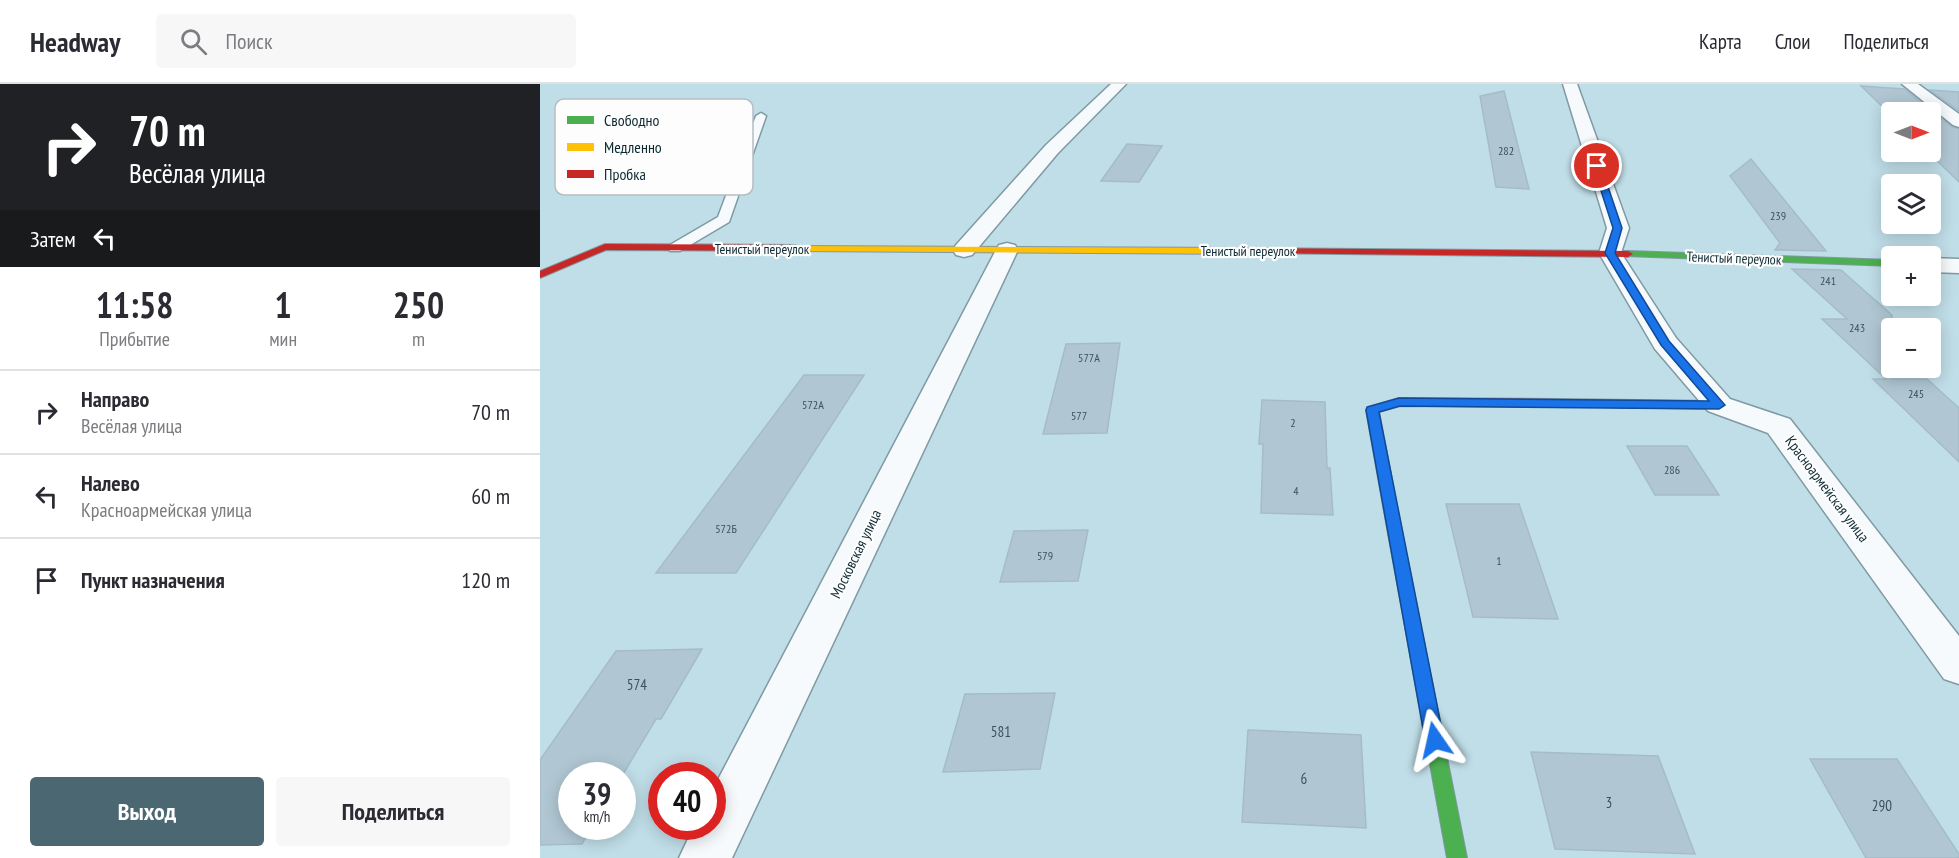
<!DOCTYPE html>
<html lang="ru">
<head>
<meta charset="utf-8">
<style>
	body { margin:0; font-family:"PT Sans Narrow",sans-serif; background:#f7f7f7; color:#2b2b33; height:100vh; display:flex; flex-direction:column; font-size:22px; white-space:nowrap }
	* { box-sizing:border-box; margin:0 }
	p { font-size:20px; color:#7c7c81 }
	.icon { flex:none; width:33px; height:33px; fill:none; stroke:currentColor; stroke-width:2; stroke-linecap:round; stroke-linejoin:round }
	.map { position:relative; flex:1; overflow:hidden }
	.panel { display:flex; flex-direction:column; background:#fff; width:540px }
	.panel>* { flex:none }
	.hud { background:#202124; color:#fff; overflow:hidden }
	.needle { width:39px; rotate:90deg }
	.controls { position:absolute; left:1341px; top:18px; display:grid; gap:12px }
	.controls a { display:grid; place-items:center; width:60px; height:60px; border-radius:6px; background:#fff; box-shadow:0 3px 15px #0003; font-size:30px }
	.speed { position:absolute; left:18px; top:678px; display:flex; gap:12px; font-size:30px; font-weight:700; text-align:center }
	.speed>* { display:grid; place-content:center; width:78px; height:78px; border-radius:50%; background:#fff; box-shadow:0 3px 15px #0003; line-height:1 }
	.speed small { font-size:15px; font-weight:400 }
	.speed .limit { border:9px solid #d22; background:#fff; color:#111 }
	.pin { position:absolute; display:grid; place-items:center; width:51px; height:51px; color:#fff; margin:-26px; border:3px solid #fff; border-radius:50%; box-shadow:0 2px 6px #0007 }
	.me { position:absolute; width:66px; margin:-33px; rotate:349deg; stroke-linejoin:round; filter:drop-shadow(0 0 4px #0008) }
	.turn { display:flex; align-items:center; gap:21px; height:126px; padding:0 30px; font-size:27px }
	.turn .icon { width:78px; height:78px; stroke-width:2.5 }
	.turn b { display:block; font-size:42px; line-height:51px }
	.then { display:flex; align-items:center; height:57px; padding:0 30px; background:#0003; gap:12px; font-size:22px }
	.eta { display:flex; justify-content:space-evenly; align-items:center; height:102px; text-align:center }
	.eta b { font-size:36px; font-weight:700; line-height:42px }
	.button { display:flex; gap:12px; margin-top:auto; padding:12px 30px }
	.button a { flex:1; height:69px; border-radius:6px; background:#4b6872; color:#fff; font-size:24px; font-weight:700; line-height:69px; text-align:center }
	.button a+a { background:#f7f7f7; color:#2b2b33 }
	ul { padding:0; list-style:none }
	li { display:flex; align-items:center; gap:18px; height:84px; padding:0 30px; border-top:2px solid #e1e1e2 }
	li div { flex:1 }
	li b { display:block; font-size:22px }
	li em { font-style:normal }
	header { display:flex; align-items:center; gap:36px; box-sizing:border-box; height:84px; padding:0 30px; background:#fff; border-bottom:2px solid #e1e1e2 }
	header strong { font-size:28px }
	nav { display:flex; gap:33px; margin-inline-start:auto; font-size:21px }
	.search { width:420px; height:54px; background:#f7f7f7; display:flex; align-items:center; gap:15px; box-sizing:border-box; padding:0 21px; border-radius:6px; color:#7c7c81; font-size:22px }
	main { display:flex; flex:1; min-height:0 }
	.map>svg:first-child { display:block }
	.building { fill:#b0c7d3; stroke:#a5bcc8; stroke-width:1.5 }
	.lines { fill:none; stroke-linecap:round; stroke-linejoin:round }
	.lane-casing { stroke:#7f9aa3; stroke-width:3 }
	.street-casing { stroke:#7f9aa3; stroke-width:3 }
	.fast-casing { stroke:#7f9aa3; stroke-width:2 }
	.slow-casing { stroke:#7f9aa3; stroke-width:2 }
	.jam-casing { stroke:#7f9aa3; stroke-width:2 }
	.lane { fill:#f6fafc; fill-rule:evenodd }
	.street { fill:#f6fafc; fill-rule:evenodd }
	.fast { fill:#4caf50; fill-rule:evenodd }
	.slow { fill:#ffc107; fill-rule:evenodd }
	.jam { fill:#c62828; fill-rule:evenodd }
	.route { fill:#1a73e8; stroke:#114b97; stroke-width:1.5 }
	.labels { text-anchor:middle; stroke-width:4.5; stroke-linejoin:round; paint-order:stroke }
	.number-label { font-size:12px; fill:#38535d }
	.far-street-label { font-size:14px; fill:#0c2932; stroke:#fdfdfd }
	.street-label { font-size:15px; fill:#0c2932; stroke:#fdfdfd }
	.near-number-label { font-size:15px; fill:#38535d }
	.key { fill:#fdfdfd; stroke:#b5bdc0; stroke-width:1.5 }
	.key-label { font-size:16px; fill:#0c2932 }
</style>
</head>
<body>
<header>
<strong>Headway</strong>
<div class="search"><svg class="icon" aria-label="search" viewBox="0 0 24 24"><circle cx="10" cy="10" r="6"/><path d="M15 15l6 6"/></svg>Поиск</div>
<nav><a>Карта</a><a>Слои</a><a>Поделиться</a></nav>
</header>
<main>
<section class="panel">
<div class="hud">
<div class="turn"><svg class="icon" aria-label="right" viewBox="0 0 24 24"><path d="M7 20v-9h11M14 6l5 5-5 5"/></svg><div><b>70 m</b>Весёлая улица</div></div>
<div class="then">Затем<svg class="icon" aria-label="left" viewBox="0 0 24 24"><path d="M17 20v-9H6M10 6l-5 5 5 5"/></svg></div>
</div>
<div class="eta">
<div><b>11:58</b><p>Прибытие</p></div>
<div><b>1</b><p>мин</p></div>
<div><b>250</b><p>m</p></div>
</div>
<ul>
<li><svg class="icon" aria-label="right" viewBox="0 0 24 24"><path d="M7 20v-9h11M14 6l5 5-5 5"/></svg><div><b>Направо</b><p>Весёлая улица</p></div><em>70 m</em></li>
<li><svg class="icon" aria-label="left" viewBox="0 0 24 24"><path d="M17 20v-9H6M10 6l-5 5 5 5"/></svg><div><b>Налево</b><p>Красноармейская улица</p></div><em>60 m</em></li>
<li><svg class="icon" aria-label="arrive" viewBox="0 0 24 24"><path d="M6 21V4h12l-3 4 3 4H6"/></svg><div><b>Пункт назначения</b></div><em>120 m</em></li>
</ul>
<div class="button"><a>Выход</a><a>Поделиться</a></div>
</section>
<div class="map">
<svg width="1419" height="774" viewBox="0 0 1419 774">
	<rect width="100%" height="100%" fill="#c0dee8"/>
	<g class="building">
		<path d="M1321,2L1364,5L1412,43L1419,45V98L1388,68H1390V28H1352V32Z"/>
		<path d="M1390,6L1419,8V27Z"/>
		<path d="M964,7L989,105L956,103L940,12Z"/>
		<path d="M587,60L622,62L599,98L561,97Z"/>
		<path d="M1211,75L1286,167L1235,166L1240,159L1190,92Z"/>
		<path d="M1252,185L1301,186L1352,231V295H1387L1419,324V378L1333,295H1346L1282,235H1307Z"/>
		<path d="M580,259L567,349L503,350L526,260Z"/>
		<path d="M264,291H324L196,489H116Z"/>
		<path d="M722,316L785,318L787,384H790L793,431L721,429L723,360H719Z"/>
		<path d="M1087,362H1147L1179,411H1115Z"/>
		<path d="M906,420H979L1018,535L933,533Z"/>
		<path d="M548,446L538,497L460,498L474,447Z"/>
		<path d="M162,565L121,635H116L82,692H32V742H52L42,760L0,761V676L76,567Z"/>
		<path d="M515,609L500,685L403,688L425,610Z"/>
		<path d="M708,646L821,651L826,744L702,738Z"/>
		<path d="M991,668L1118,672L1155,770L1015,765Z"/>
		<path d="M1270,675H1357L1419,770V774H1326Z"/>
	</g>
	<g class="lines">
		<defs>
			<path id="lane" d="M221,29L226,32L189,138L140,167H130L128,164L130,161L178,133L216,32Z"/>
			<g id="street">
				<path d="M571,0H586L518,69L432,171L424,173L416,171L413,166L416,161L506,61Z"/>
				<path d="M1023,0H1037L1089,144L1081,169L1136,254L1190,315L1250,335L1419,552V600L1404,595L1228,349L1168,327L1115,265L1059,169L1067,144Z"/>
				<path d="M1362,0H1378L1419,30V43L1413,41Z"/>
				<path d="M467,159L475,161L478,166L192,774H139L154,742H172V707L456,166L459,161Z"/>
				<path d="M1390,174L1419,175V189L1390,188Z"/>
			</g>
			<g id="fast">
				<path d="M1088,167L1352,176V182L1085,172L1083,170Z"/>
				<path d="M1015,315L1179,317L1185,321L1179,325L1011,322L1009,319Z"/>
				<path d="M851,422L858,427L927,774H907L844,427Z"/>
			</g>
			<path id="slow" d="M253,162L709,164L714,167L709,170L256,167L251,164Z"/>
			<g id="jam">
				<path d="M65,160L256,161L261,164L256,167L66,166L0,194V187Z"/>
				<path d="M709,164L1088,167L1093,170L1088,173L706,169V165Z"/>
				<path d="M859,314L1015,315L1021,319L1015,323L860,322L839,328L858,427L851,432L844,427L826,326L828,323Z"/>
			</g>
		</defs>
		<use href="#lane" class="lane-casing"/>
		<use href="#street" class="street-casing"/>
		<use href="#fast" class="fast-casing"/>
		<use href="#slow" class="slow-casing"/>
		<use href="#jam" class="jam-casing"/>
		<use href="#lane" class="lane"/>
		<use href="#street" class="street"/>
		<use href="#fast" class="fast"/>
		<use href="#slow" class="slow"/>
		<use href="#jam" class="jam"/>
	</g>
	<path class="route" d="M1057,80L1061,82L1082,144L1075,169L1129,257L1185,321L1179,325L860,322L839,328L904,656L901,662L895,664L888,662L885,656L826,326L827,323L859,314L1169,317L1121,261L1065,169L1073,144L1053,82Z"/>
	<g class="labels">
		<g class="number-label">
			<text x="966" y="71">282</text>
			<text x="1238" y="136">239</text>
			<text x="1288" y="201">241</text>
			<text x="1317" y="248">243</text>
			<text x="549" y="278">577А</text>
			<text x="1376" y="314">245</text>
			<text x="273" y="325">572А</text>
			<text x="539" y="336">577</text>
			<text x="753" y="343">2</text>
			<text x="1132" y="390">286</text>
			<text x="756" y="411">4</text>
			<text x="186" y="449">572Б</text>
			<text x="505" y="476">579</text>
			<text x="959" y="481">1</text>
		</g>
		<g class="far-street-label">
			<text x="222" y="170">Тенистый переулок</text>
			<text x="708" y="172">Тенистый переулок</text>
			<text transform="translate(1194 174) rotate(2)" y="5">Тенистый переулок</text>
		</g>
		<g class="street-label">
			<text transform="translate(1287 405) rotate(53)" y="5">Красноармейская улица</text>
			<text transform="translate(316 470) rotate(-64)" y="5">Московская улица</text>
		</g>
		<g class="near-number-label">
			<text x="97" y="606">574</text>
			<text x="461" y="653">581</text>
			<text x="764" y="700">6</text>
			<text x="1069" y="724">3</text>
			<text x="1342" y="727">290</text>
		</g>
	</g>
	<rect x="15" y="15" width="198" height="96" rx="9" class="key"/>
	<rect x="27" y="32" width="27" height="8" fill="#4caf50"/>
	<rect x="27" y="59" width="27" height="8" fill="#ffc107"/>
	<rect x="27" y="86" width="27" height="8" fill="#c62828"/>
	<g class="key-label">
		<text x="64" y="42">Свободно</text>
		<text x="64" y="69">Медленно</text>
		<text x="64" y="96">Пробка</text>
	</g>
</svg>
<div class="controls">
<a><svg class="needle" viewBox="-14 -14 28 28"><path d="M0-13l5 13h-10z" fill="#e53935"/><path d="M0 13l5-13h-10z" fill="#7c7c81"/></svg></a>
<a><svg class="icon" aria-label="layers" viewBox="0 0 24 24"><path d="M12 4l9 5-9 5-9-5zM3 14l9 5 9-5"/></svg></a>
<a>+</a>
<a>−</a>
</div>
<div class="speed"><div>39<small>km/h</small></div><div class="limit">40</div></div>
<div class="pin" style="left:1057px;top:82px;background:#d93025"><svg class="icon" aria-label="arrive" viewBox="0 0 24 24"><path d="M6 21V4h12l-3 4 3 4H6"/></svg></div>
<svg class="me" style="left:895px;top:656px" viewBox="-20 -20 40 40"><path d="M0-17L14 15 0 8-14 15z" fill="#1a73e8" stroke="#fff" stroke-width="4"/></svg>
</div>
</main>
</body>
</html>
